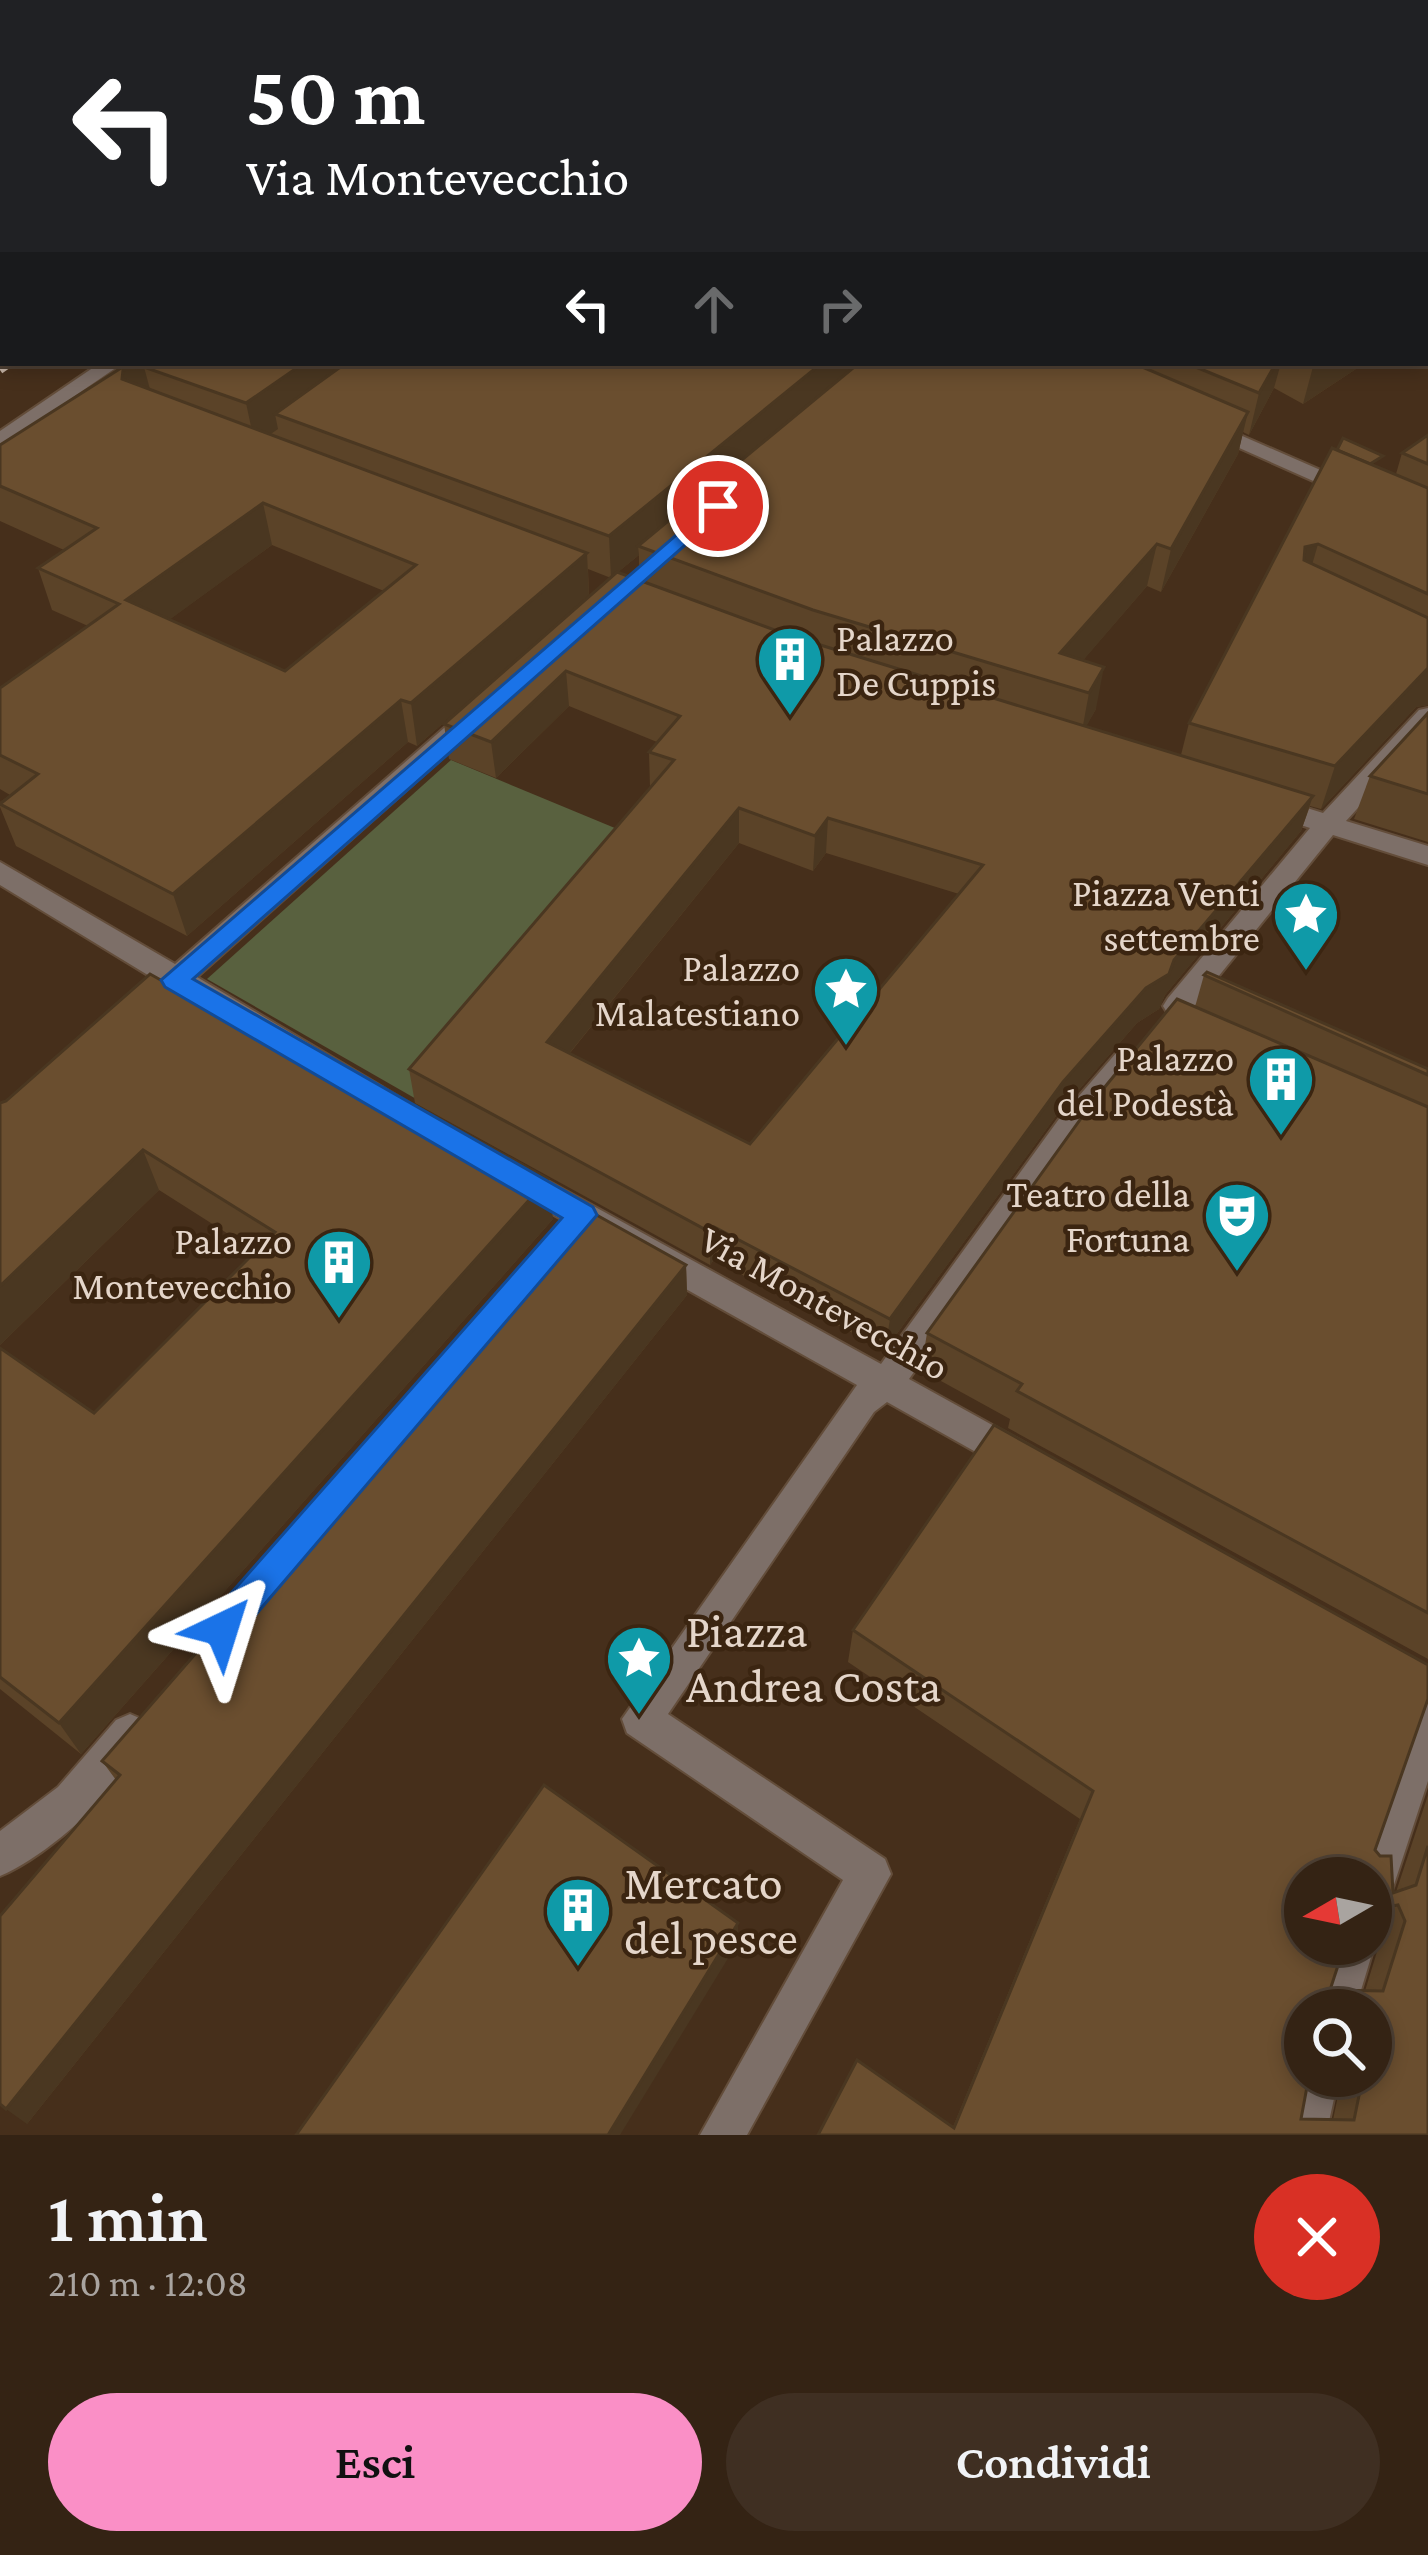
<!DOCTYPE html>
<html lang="it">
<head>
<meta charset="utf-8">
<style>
	body { margin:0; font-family:"Crimson Pro",serif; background:#3f2f22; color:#f1f3f6; height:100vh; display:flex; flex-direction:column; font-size:45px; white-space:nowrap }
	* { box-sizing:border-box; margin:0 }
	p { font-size:39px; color:#a9a4a0 }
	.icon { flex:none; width:66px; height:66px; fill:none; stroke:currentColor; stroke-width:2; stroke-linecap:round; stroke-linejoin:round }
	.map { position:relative; height:2135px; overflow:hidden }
	.drawer { display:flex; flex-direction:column; background:#342314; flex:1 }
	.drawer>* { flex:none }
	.guide { position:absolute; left:0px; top:0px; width:1428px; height:366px; box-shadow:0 6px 18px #0003,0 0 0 3px #4e4034; background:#202124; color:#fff; overflow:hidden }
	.needle { width:78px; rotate:261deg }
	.controls { position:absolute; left:1284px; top:1857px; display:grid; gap:24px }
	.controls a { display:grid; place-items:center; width:108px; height:108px; border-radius:50%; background:#342314; box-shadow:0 6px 18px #0003,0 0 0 3px #4e4034; font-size:60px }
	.pin { position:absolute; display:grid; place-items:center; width:102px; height:102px; color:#fff; margin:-51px; border:6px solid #fff; border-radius:50%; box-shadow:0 3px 12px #0007 }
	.me { position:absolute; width:132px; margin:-66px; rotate:41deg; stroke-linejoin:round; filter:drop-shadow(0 0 9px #0008) }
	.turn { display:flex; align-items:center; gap:42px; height:252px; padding:0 48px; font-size:54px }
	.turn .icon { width:156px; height:156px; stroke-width:2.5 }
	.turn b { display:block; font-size:84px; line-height:102px }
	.lanes { display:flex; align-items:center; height:114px; padding:0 48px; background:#0003; justify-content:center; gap:60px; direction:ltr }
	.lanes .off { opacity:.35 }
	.round { display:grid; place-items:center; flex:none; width:126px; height:126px; border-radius:63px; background:#3f2f22 }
	.headline { display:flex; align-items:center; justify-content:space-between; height:204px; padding:0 48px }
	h1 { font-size:72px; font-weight:600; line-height:90px }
	.button { display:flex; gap:24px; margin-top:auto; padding:24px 48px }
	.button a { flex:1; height:138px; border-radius:72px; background:#fa8fc6; color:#111; font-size:48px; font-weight:600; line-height:138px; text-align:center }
	.button a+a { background:#3f2f22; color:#f1f3f6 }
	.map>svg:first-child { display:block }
	.green { fill:#59613f }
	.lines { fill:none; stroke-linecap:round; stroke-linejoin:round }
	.minor-casing { stroke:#634d3a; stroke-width:4 }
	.minor { fill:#7d6f68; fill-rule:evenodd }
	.rail-far1 { stroke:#c3b2a4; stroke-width:4.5; stroke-dasharray:12 12; stroke-linecap:butt }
	.rail { stroke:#c3b2a4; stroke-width:8; stroke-dasharray:16 16; stroke-linecap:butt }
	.wall { fill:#5b4328; fill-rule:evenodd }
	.shaded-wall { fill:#4a3721 }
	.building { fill:#6a4e2f; stroke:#4a3721; stroke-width:3; fill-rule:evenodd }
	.route { fill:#1a73e8; stroke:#114b97; stroke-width:3 }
	.labels { text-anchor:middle; stroke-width:9; stroke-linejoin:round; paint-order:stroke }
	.poi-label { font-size:39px; fill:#e5d6ca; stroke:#3b2511; text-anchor:end }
	.street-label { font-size:39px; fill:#e5d6ca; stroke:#3b2511 }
	.near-poi-label { font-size:48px; fill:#e5d6ca; stroke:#3b2511; text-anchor:start }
</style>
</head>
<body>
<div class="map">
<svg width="1428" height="2135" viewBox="0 0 1428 2135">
	<rect width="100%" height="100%" fill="#462f1b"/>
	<path class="green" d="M451,760L639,838L418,1100L207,979Z"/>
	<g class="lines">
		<defs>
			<g id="minor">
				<path d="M399,0H417L397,3Z"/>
				<path d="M583,0H608L610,3H585Z"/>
				<path d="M631,0H674L676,3H629Z"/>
				<path d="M3,281V294L0,295V282Z"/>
				<path d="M100,363H123L0,447V431Z"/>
				<path d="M1208,421L1428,517V532L1201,431L1197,427Z"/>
				<path d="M477,705L490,713L486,719L197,977L421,1110L425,1119L421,1128H399L178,993L162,1002L152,999L148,991L156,980L0,885V862L175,964L468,707Z"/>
				<path d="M1428,708V731L1346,821L1428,846V865L1333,835L1188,1014H1168L1163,1006L1168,998L1310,828L1259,811L1255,805L1259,799L1268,796L1323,813L1419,710Z"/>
				<path d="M1128,1049L1139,1052L1143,1060L1139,1068L1081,1137L909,1379L1032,1447L1037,1458L1032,1469L1019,1474L1006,1469L887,1402L874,1412L668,1714L885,1859L891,1874L747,2135H700L843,1880L627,1733L622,1719L857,1385L504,1187L499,1178L504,1169L515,1165L526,1169L881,1364L1059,1119L1117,1052Z"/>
				<path d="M1428,1701V1781L1386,1909L1371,1915V1878H1356L1408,1720L1414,1706Z"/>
				<path d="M130,1714L144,1720L150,1734C129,1783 49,1856 0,1876V1831L58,1787L116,1720Z"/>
				<path d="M1371,1934L1375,1944L1355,2010H1311L1333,1944H1371Z"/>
				<path d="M1305,2059V2076H1339L1326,2135H1282L1295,2076Z"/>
			</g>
		</defs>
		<use href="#minor" class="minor-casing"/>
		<use href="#minor" class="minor"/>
		<path class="rail-far1" d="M467,3L471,0"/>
		<path class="rail" d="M0,370L10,363"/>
	</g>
	<g class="wall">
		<path d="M0,0H324V3H3V10L0,9Z"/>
		<path d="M748,0H1428L1425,3H746Z"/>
		<path d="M3,18V84L0,83V19Z"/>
		<path d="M125,363H1365L1303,404L1274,388L1249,435L1243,432L1238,454L1161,592L1147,586L1083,660L1096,709L1086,726L1181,755L1189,723L1332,448L1396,474L1402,453L1428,435V705L1416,707L1321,809L1310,806L1301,831L1165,995L1159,1009L1137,1023L1056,1116L885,1350L714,1260L710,1265L415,1103L409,1069L650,787L649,752L657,742L569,706L496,778L449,759L444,724L611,578L588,569L589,596L417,746L408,742L187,936L16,846L0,807V802L10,795L0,789V688L88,626L52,610L38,568L64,550L0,521V445L126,365ZM272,545L384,591L285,671L170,619ZM639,555V580L618,572ZM739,843L813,871L826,853L959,894L750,1144L570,1053Z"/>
		<path d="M1428,713V842L1354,819L1370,776Z"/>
		<path d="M1204,975L1428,1069V1659L1008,1428L1010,1419L921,1370L927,1333L1195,1007Z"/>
		<path d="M0,1103L553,1219L81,1754L0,1689V1348L94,1413L255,1251L159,1190L0,1345Z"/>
		<path d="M686,1265L687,1295L27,2124L116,1780L102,1761Z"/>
		<path d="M853,1630L1375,1850L1393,1893L1396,1892L1428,1795V2135L953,2127L1080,1819L848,1662ZM1305,1878H1371V1935L1374,1932L1379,1945L1365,1991L1330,1990ZM1305,2010H1371V2076H1342L1333,2120L1301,2119Z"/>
	</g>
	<g class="shaded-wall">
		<path d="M1246,0H1277L1276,3H1241Z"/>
		<path d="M1428,289V322L1425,324V291Z"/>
		<path d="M304,363H369L275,414L278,429L255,445L246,403Z"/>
		<path d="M822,363H869L638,546L639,555L611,578L609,536Z"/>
		<path d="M1276,363H1281L1274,388L1249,435L1259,393Z"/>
		<path d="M1314,363H1365L1303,404Z"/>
		<path d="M144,367L155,408L122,379L123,370Z"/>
		<path d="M1248,412L1238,454L1161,592L1171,549Z"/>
		<path d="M263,503L272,545L139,642L126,600Z"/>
		<path d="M1157,544L1147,586L1062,685L1060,653Z"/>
		<path d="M1318,544L1306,586L1292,589L1305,547Z"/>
		<path d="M587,553L589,596L417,746L411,703Z"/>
		<path d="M1104,667L1096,709L1081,736L1089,693Z"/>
		<path d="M1428,668V705L1416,707L1321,809L1335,766Z"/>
		<path d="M566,671L569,706L496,778L491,742Z"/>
		<path d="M401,700L408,742L187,936L173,894Z"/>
		<path d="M1313,796L1301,831L1165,995L1159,1009L1137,1023L1056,1116L885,1350L890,1319L1063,1082L1146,988L1174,960Z"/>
		<path d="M739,808V843L551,1076L547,1042Z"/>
		<path d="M828,818L826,853L813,871L815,836Z"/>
		<path d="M143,1150L159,1190L0,1345V1286Z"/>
		<path d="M548,1179L553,1219L81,1754L59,1723Z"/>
		<path d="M714,1227V1260L710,1265V1232Z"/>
		<path d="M686,1265L687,1295L27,2124L6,2109Z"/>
		<path d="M738,1923V1942L620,2135H608Z"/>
	</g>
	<g class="building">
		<path d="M35,0H314L309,3H30Z"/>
		<path d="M748,0H1246L1241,3H746Z"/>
		<path d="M1296,0H1428V289L1425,291V3H1298Z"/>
		<path d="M3,18V50L0,49V19Z"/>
		<path d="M129,363H304L246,403L144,367L123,370L122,379L587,553L411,703L401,700L173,894L0,804L38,774L0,755V688L119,604L38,568L97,528L0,486V445ZM263,503L416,565L285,671L126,600Z"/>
		<path d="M346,363H822L609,536L275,414Z"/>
		<path d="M859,363H1133L1248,412L1171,549L1157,544L1060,653L1104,667L1089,693L813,610L638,546Z"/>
		<path d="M1186,363H1276L1259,393Z"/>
		<path d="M1428,435V464L1402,453Z"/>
		<path d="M1343,438L1383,456L1370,464L1337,450Z"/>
		<path d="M1332,448L1428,488V594L1318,544L1305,547L1304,560L1428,618V668L1335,766L1189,723Z"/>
		<path d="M617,572L791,636L1313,796L1174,960L1169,974L1146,988L1063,1082L890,1319L714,1227L710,1232L409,1069L674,760L649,752L680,716L566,671L491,742L444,724ZM739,808L815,836L828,818L983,865L750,1144L547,1042Z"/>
		<path d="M1428,713V794L1370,776Z"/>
		<path d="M1207,972L1428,1069V1075L1204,975Z"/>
		<path d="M150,974L374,1100L384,1088L548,1179L59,1723L0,1677V1348L94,1413L275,1232L143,1150L0,1286V1103L6,1101Z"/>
		<path d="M1177,999L1428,1107V1613L1017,1391L1022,1384L927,1333L1095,1099Z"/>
		<path d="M584,1208L686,1265L6,2109L0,2104V1916L120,1775L102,1761Z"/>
		<path d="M994,1425L1428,1665V1699L1375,1850L1380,1856H1391L1393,1893L1416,1885L1428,1846V2135H818L857,2060L954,2128L1093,1791L853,1630ZM1305,1878H1371V1915H1391L1392,1906L1398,1905L1405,1921L1383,1991L1330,1990L1345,1944H1305ZM1305,2010H1371V2076H1363L1354,2120L1301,2119L1309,2076H1305Z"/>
		<path d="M544,1785L738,1923L608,2135H296Z"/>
	</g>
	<path class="route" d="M718,499L728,506L725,510L193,979L593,1207L597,1215L234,1640L222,1645L210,1640L205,1629L210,1617L562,1218L165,987L161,980Z"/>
	<defs>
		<symbol id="building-pin" viewBox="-11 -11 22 30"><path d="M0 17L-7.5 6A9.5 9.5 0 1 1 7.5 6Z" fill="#0f9aa8" stroke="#3b2511"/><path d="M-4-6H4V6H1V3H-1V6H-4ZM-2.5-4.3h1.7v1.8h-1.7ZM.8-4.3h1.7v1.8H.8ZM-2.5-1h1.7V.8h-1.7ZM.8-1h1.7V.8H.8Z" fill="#fff"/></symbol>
		<symbol id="sight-pin" viewBox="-11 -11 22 30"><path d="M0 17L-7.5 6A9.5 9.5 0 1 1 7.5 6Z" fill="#0f9aa8" stroke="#3b2511"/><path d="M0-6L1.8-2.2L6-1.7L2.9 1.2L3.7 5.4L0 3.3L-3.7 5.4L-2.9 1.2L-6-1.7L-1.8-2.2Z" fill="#fff"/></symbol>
		<symbol id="theatre-pin" viewBox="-11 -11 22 30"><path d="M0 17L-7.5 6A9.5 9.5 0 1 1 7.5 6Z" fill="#0f9aa8" stroke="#3b2511"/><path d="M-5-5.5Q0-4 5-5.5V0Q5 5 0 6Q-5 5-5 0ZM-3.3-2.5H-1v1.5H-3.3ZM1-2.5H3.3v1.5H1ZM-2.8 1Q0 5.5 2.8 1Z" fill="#fff"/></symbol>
	</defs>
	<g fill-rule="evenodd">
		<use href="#building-pin" x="752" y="621" width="76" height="104"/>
		<use href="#sight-pin" x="1268" y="876" width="76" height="104"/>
		<use href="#sight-pin" x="808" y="951" width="76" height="104"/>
		<use href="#building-pin" x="1243" y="1041" width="76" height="104"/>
		<use href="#theatre-pin" x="1199" y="1177" width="76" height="104"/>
		<use href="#building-pin" x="301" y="1224" width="76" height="104"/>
		<use href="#sight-pin" x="601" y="1620" width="76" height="104"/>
		<use href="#building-pin" x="540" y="1872" width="76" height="104"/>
	</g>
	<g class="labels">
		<g class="poi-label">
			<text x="836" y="651" text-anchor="start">Palazzo<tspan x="836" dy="45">De Cuppis</tspan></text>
			<text x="1260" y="906">Piazza Venti<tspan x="1260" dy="45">settembre</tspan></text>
			<text x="800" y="981">Palazzo<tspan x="800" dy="45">Malatestiano</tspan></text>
			<text x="1234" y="1071">Palazzo<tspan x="1234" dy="45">del Podestà</tspan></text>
			<text x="1190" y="1207">Teatro della<tspan x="1190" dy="45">Fortuna</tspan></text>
			<text x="292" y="1254">Palazzo<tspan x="292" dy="45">Montevecchio</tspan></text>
		</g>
		<g class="street-label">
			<text transform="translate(825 1302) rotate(29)" y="14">Via Montevecchio</text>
		</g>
		<g class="near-poi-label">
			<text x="686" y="1647">Piazza<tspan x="686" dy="55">Andrea Costa</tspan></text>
			<text x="624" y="1899">Mercato<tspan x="624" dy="55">del pesce</tspan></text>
		</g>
	</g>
</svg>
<div class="controls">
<a><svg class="needle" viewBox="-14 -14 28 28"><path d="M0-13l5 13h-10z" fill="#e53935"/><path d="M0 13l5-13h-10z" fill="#a9a4a0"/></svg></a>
<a><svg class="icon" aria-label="search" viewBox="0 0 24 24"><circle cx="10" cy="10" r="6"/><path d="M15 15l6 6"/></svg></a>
</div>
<div class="pin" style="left:718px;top:506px;background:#d93025"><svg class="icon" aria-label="arrive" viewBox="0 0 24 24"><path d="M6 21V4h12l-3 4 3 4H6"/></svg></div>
<svg class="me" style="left:222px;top:1629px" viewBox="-20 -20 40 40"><path d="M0-17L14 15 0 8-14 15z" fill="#1a73e8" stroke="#fff" stroke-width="4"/></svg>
<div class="guide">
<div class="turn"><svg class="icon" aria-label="left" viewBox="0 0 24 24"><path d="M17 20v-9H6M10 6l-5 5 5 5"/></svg><div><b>50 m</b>Via Montevecchio</div></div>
<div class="lanes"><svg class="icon" aria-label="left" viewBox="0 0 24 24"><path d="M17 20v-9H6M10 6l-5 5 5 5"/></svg><svg class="icon off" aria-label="ahead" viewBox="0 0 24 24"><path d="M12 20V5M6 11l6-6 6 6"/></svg><svg class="icon off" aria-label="right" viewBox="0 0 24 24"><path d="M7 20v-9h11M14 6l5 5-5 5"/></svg></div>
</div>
</div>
<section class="drawer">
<div class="headline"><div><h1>1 min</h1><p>210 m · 12:08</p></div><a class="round" style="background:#d93025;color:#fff"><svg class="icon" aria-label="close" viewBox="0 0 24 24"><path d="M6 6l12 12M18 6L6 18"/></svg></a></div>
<div class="button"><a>Esci</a><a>Condividi</a></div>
</section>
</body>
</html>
